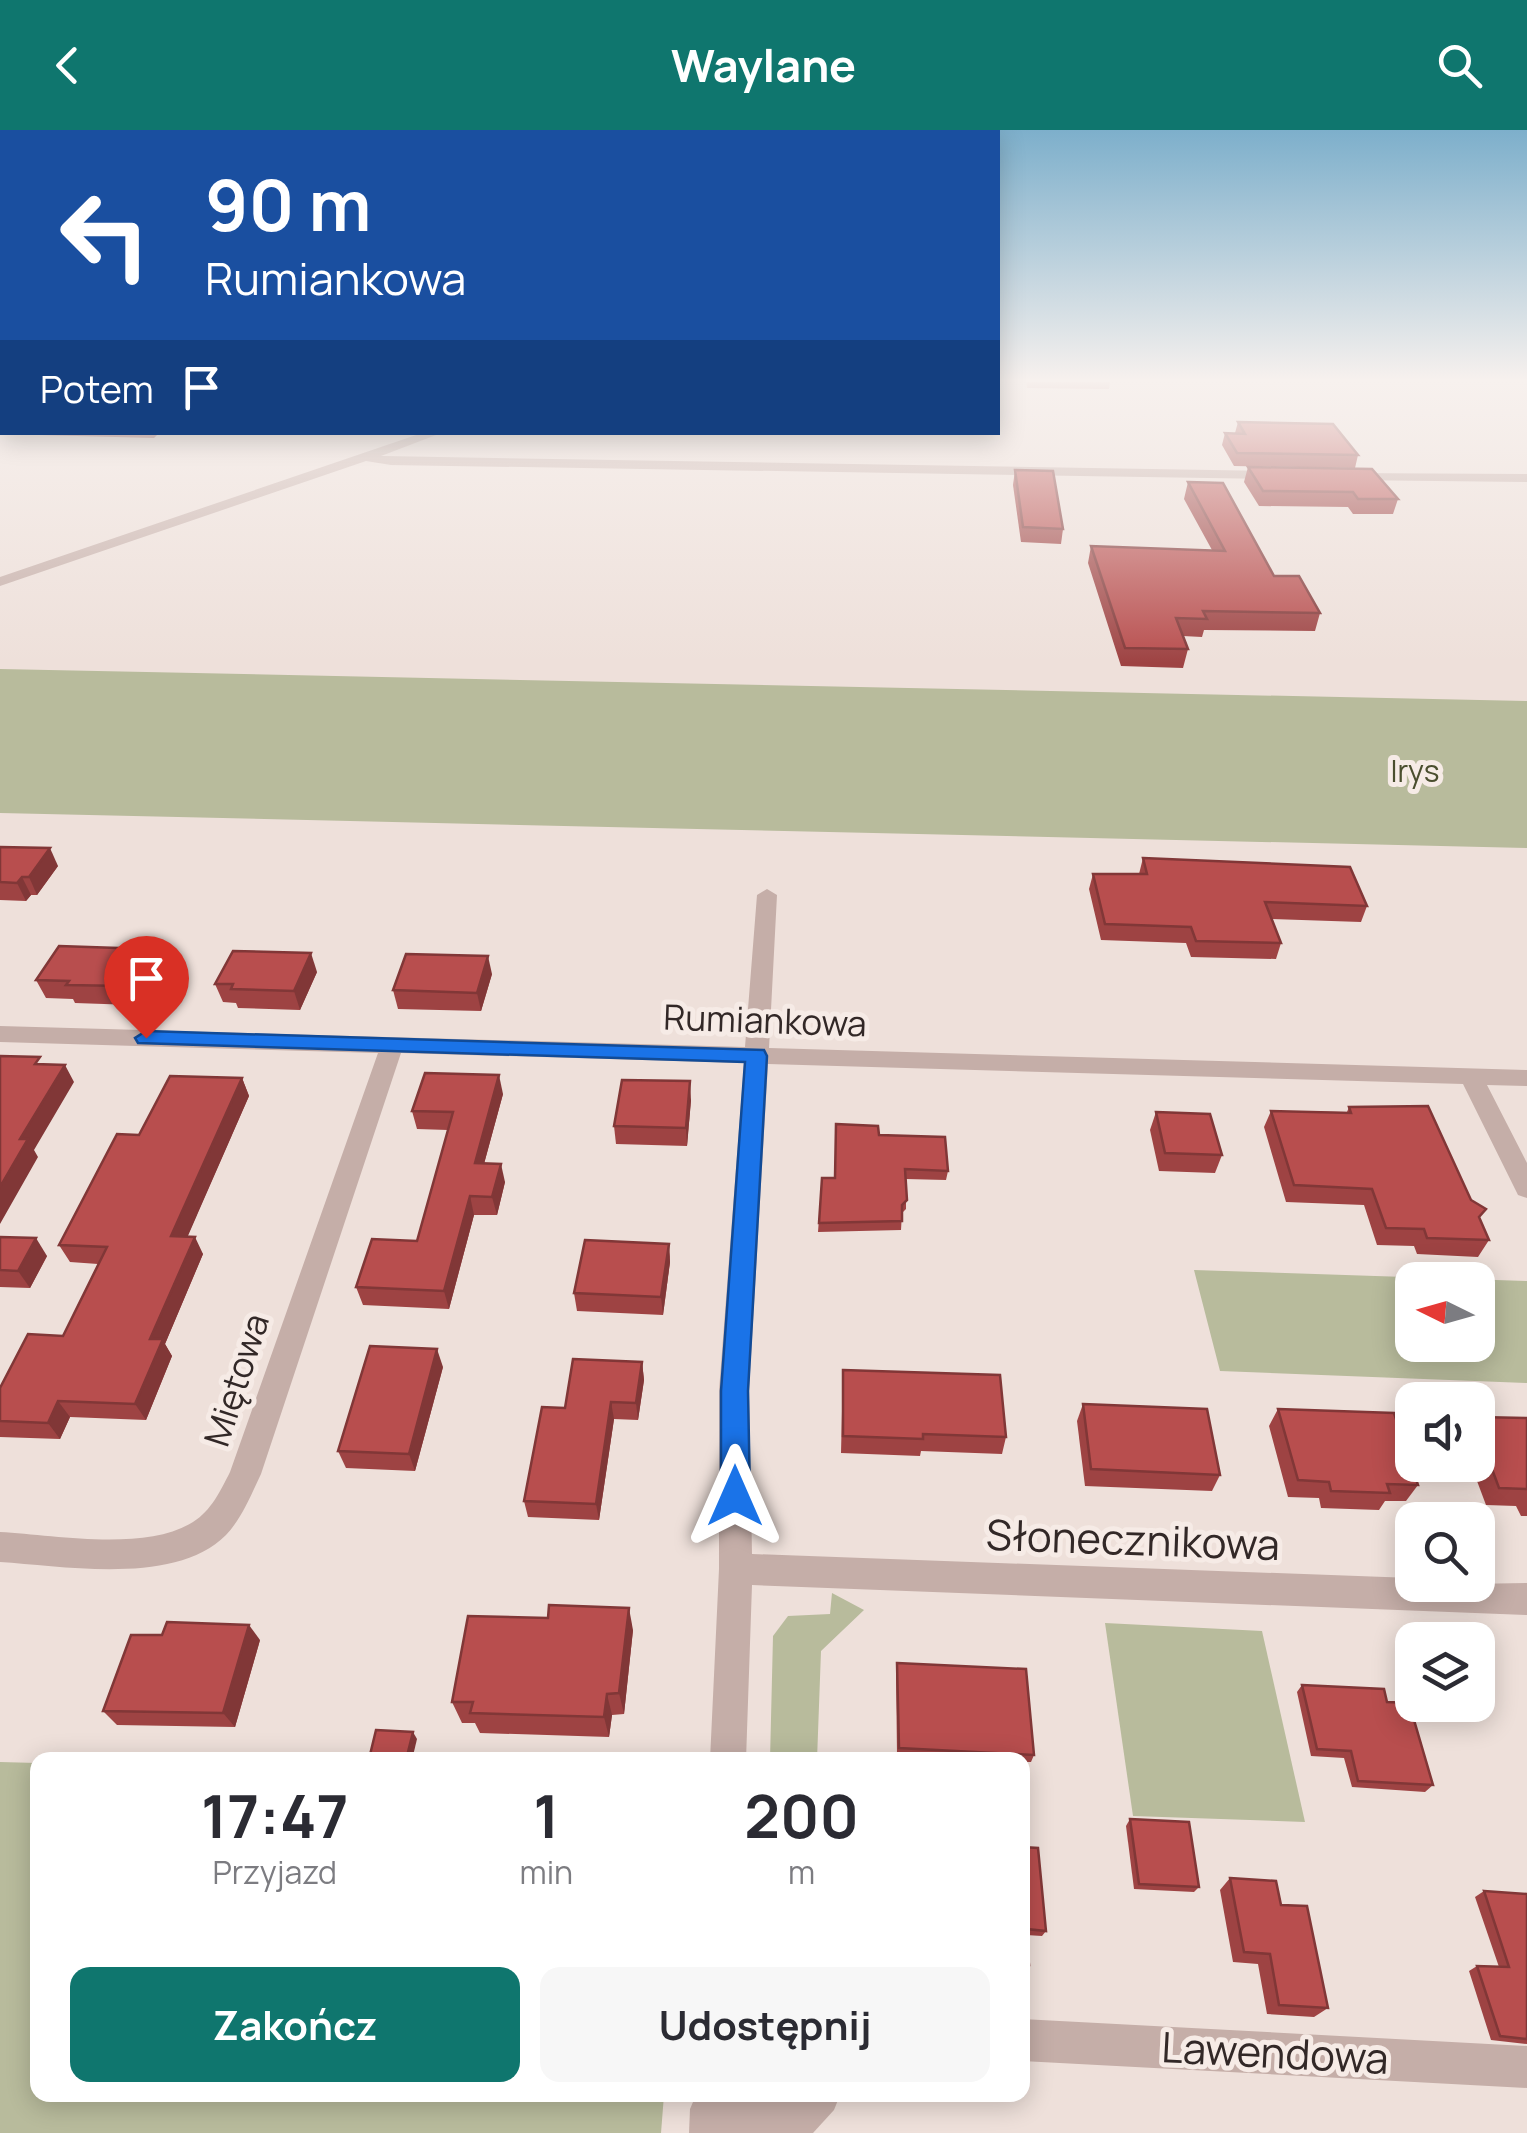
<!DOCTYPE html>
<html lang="pl">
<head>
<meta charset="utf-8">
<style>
	body { margin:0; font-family:Manrope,sans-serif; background:#f7f7f7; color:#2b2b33; height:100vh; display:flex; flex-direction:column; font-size:38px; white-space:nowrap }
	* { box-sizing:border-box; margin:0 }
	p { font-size:32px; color:#7c7c81 }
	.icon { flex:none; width:55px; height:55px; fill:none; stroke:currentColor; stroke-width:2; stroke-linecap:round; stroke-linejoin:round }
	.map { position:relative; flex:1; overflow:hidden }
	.side { position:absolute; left:30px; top:1622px; width:1000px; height:350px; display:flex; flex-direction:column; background:#fff; border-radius:20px; box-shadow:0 5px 25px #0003 }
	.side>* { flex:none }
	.guide { position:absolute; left:0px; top:0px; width:1000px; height:305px; box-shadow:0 5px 25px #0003; background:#1a4fa0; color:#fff; overflow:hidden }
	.needle { width:65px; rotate:275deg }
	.buttons { position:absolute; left:1395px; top:1132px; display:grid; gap:20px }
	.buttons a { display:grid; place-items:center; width:100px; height:100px; border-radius:20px; background:#fff; box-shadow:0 5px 25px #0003; font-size:50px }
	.pin { position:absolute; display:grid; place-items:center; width:85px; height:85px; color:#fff; margin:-102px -42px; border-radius:50% 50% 50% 0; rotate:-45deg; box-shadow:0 0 10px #0007 }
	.pin .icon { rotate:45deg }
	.me { position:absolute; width:110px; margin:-55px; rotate:0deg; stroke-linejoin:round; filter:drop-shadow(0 0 8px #0008) }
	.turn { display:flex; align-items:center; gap:35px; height:210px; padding:0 40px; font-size:45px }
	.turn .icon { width:130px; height:130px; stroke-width:2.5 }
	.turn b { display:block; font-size:70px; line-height:85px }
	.then { display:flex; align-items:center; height:95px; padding:0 40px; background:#0003; gap:20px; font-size:38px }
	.eta { display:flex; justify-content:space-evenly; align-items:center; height:170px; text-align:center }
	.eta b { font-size:60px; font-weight:700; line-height:70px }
	.button { display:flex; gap:20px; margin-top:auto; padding:20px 40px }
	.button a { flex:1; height:115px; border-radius:20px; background:#0f766e; color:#fff; font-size:40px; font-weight:700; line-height:115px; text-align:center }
	.button a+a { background:#f7f7f7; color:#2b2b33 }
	header { display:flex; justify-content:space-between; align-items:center; height:130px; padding:0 40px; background:#0f766e; color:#fff; font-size:45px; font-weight:700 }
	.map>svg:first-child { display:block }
	.green { fill:#b8bb9c; fill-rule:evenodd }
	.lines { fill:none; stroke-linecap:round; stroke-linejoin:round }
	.minor { fill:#c5aea8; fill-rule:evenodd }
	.wall { fill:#9e4343 }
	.shaded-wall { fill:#813737 }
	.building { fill:#b84e4e; stroke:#813737; stroke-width:2.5 }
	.route { fill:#1a73e8; stroke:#114b97; stroke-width:2.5 }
	.labels { text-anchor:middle; stroke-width:10; stroke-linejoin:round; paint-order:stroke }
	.far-park-label { font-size:30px; fill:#4a4e2e; stroke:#f6ebe6 }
	.street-label { font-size:35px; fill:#322827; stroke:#f6ebe6 }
	.near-street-label { font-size:42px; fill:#322827; stroke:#f6ebe6 }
</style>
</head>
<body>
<header><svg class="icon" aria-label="back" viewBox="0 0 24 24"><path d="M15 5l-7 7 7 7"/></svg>Waylane<svg class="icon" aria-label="search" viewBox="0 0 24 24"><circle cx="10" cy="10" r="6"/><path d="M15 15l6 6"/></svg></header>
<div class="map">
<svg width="1527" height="2003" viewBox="0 0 1527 2003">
	<rect width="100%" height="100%" fill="#eee0da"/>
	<g class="green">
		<path d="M0,539L1527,571V718L0,683Z"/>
		<path d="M1194,1140L1527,1151V1253L1220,1241ZM1478,1150V1215H1412V1150Z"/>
		<path d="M832,1463L864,1480L821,1521L817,1630H770L773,1506L788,1486L830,1484Z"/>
		<path d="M1105,1493L1262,1501L1305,1692L1133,1686Z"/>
		<path d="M0,1632L37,1633L38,1965H664L661,2003H0Z"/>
	</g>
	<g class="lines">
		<g class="minor">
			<path d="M425,302H444L381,326L1277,341L1283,345L1277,349L391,335L366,331L0,456V447Z"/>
			<path d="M1342,343L1527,344V352L1347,350L1341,346Z"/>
			<path d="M767,759L777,765L769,918L1527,940V956L1487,955L1527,1033V1068L1518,1065L1463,954L768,934L749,1261L752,1424L1412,1448V1455L1527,1453V1485L752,1455L746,1630H710L719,1439V1261L744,933L401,923L261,1344C251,1365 242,1388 226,1405C176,1456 64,1436 0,1432V1402C54,1405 146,1422 193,1392C211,1381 221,1360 230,1342L378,923L0,912V896L745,917L757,765Z"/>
			<path d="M1022,1889L1527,1916V1958L1022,1931Z"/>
			<path d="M696,1965H840L834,1980L813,2003H689L690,1979Z"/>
		</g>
	</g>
	<g class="wall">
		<path d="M1026,252H1110L1109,259L1027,258Z"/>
		<path d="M2,261V302H160L154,308L0,304V263Z"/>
		<path d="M1238,292L1358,325L1355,338L1234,336L1222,315L1225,303H1235Z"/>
		<path d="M1248,337L1398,369L1393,384H1353L1348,377L1259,376L1244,352Z"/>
		<path d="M1015,340L1063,399L1061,414L1021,412L1013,355Z"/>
		<path d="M1188,352L1274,446L1320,483L1315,501L1204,500L1202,507L1183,506L1188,519L1183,538L1121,536L1088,433L1091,416L1212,420L1184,369Z"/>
		<path d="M0,717L58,736L37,765H31L26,771L0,770Z"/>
		<path d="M1143,728L1367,776L1361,792L1272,789L1281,813L1276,829L1191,827L1186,813L1101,810L1089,759L1093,744H1139Z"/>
		<path d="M155,837L133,875L75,873L73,869L46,868L36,850Z"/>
		<path d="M317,842L300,880L238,878L236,873L223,872L215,854Z"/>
		<path d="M492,844L481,881L398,879L393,860Z"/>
		<path d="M242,948L249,966L187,1107L203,1124L165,1214L172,1226L146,1290L70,1287L60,1309L0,1307V1258L63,1206L98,1134L70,1132L59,1115L139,1005Z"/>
		<path d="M503,964L484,1034L505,1052L497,1085H474L449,1179L363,1175L356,1157L417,1111L448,1000L417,999L412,981Z"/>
		<path d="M691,970L687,1016L616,1014L614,996Z"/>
		<path d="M1349,977L1480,1089L1489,1110L1478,1127L1417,1124L1414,1116L1377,1115L1364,1075L1286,1072L1264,997L1271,981L1347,982Z"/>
		<path d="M1156,982L1222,1025L1215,1043L1159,1041L1150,1000Z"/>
		<path d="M879,1005L948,1041L946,1050L906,1049V1079L902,1083L901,1100L818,1102L822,1048H834Z"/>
		<path d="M0,1107L47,1126L30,1158L0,1157Z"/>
		<path d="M669,1114L670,1132L663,1185L577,1181L574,1163Z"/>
		<path d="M642,1232L644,1250L638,1290L614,1289L599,1390L528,1387L524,1371Z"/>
		<path d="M443,1237L415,1341L346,1338L338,1321Z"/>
		<path d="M843,1240L1006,1307L1002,1324L921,1321L920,1326L841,1323Z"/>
		<path d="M1083,1274L1220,1345L1212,1361L1085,1356L1077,1291Z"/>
		<path d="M1278,1279L1418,1355L1406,1371H1385L1379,1380L1321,1378L1319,1368L1288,1367L1269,1296Z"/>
		<path d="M1478,1287L1527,1288V1386H1521L1516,1376L1486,1375L1471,1335H1478Z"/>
		<path d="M633,1500L624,1584L612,1585L609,1607L480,1603L475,1593H462L452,1572Z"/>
		<path d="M260,1510L235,1597L117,1595L103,1581Z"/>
		<path d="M897,1533L1034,1625L1031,1632H1022V1630L897,1625L896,1540Z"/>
		<path d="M1302,1555L1387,1572L1433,1655L1425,1662L1352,1657L1344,1628L1311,1626L1297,1562Z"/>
		<path d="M1130,1689L1199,1757L1194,1762L1134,1759L1126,1696Z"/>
		<path d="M1022,1717L1046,1801L1042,1806L1026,1805L1029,1835L1026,1840H1022Z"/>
		<path d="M1230,1748L1281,1775L1328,1878L1314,1887L1267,1884L1258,1834L1233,1832L1220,1760Z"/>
		<path d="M1484,1761L1527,1764V1914L1491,1910L1469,1841L1477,1836L1499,1837L1475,1767Z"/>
	</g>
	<g class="shaded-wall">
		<path d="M50,718L58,736L37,765L29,747Z"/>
		<path d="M22,747L31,765L26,771L17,753Z"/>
		<path d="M147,819L155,837L133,875L125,856Z"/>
		<path d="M311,823L317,842L300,880L294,861Z"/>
		<path d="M488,826L492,844L481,881L477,863Z"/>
		<path d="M65,935L74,952L34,1020L38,1027L0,1094V1057L20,1009Z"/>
		<path d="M499,945L503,964L479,1052L475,1033Z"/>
		<path d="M242,948L249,966L180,1124L171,1106Z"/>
		<path d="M690,951L691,970L687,1016L686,998Z"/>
		<path d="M501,1034L505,1052L497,1085L492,1067Z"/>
		<path d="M470,1066L474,1085L449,1179L444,1161Z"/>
		<path d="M195,1107L203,1124L165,1214L172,1226L146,1290L135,1274L150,1209Z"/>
		<path d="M36,1108L47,1126L30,1158L18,1141Z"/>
		<path d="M669,1114L670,1132L663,1185L661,1167Z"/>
		<path d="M437,1219L443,1237L415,1341L409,1324Z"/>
		<path d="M642,1232L644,1250L638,1290L636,1273Z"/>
		<path d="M58,1271L70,1287L60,1309L48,1293Z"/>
		<path d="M611,1272L614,1289L599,1390L596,1374Z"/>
		<path d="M629,1478L633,1500L624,1584L619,1563Z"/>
		<path d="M249,1495L260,1510L235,1597L223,1583Z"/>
		<path d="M607,1564L612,1585L609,1607L604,1587Z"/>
		<path d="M413,1602L417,1609L412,1630H406Z"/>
	</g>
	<g class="building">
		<path d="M2,261V292H0V263Z"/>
		<path d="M1238,292L1333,294L1358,325L1237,323L1225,303L1245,304Z"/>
		<path d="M1248,337L1372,339L1398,369H1358L1353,362L1263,361Z"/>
		<path d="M1015,340L1053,341L1063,399L1023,397Z"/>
		<path d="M1188,352L1223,353L1274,446H1299L1320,483L1203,481L1207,489L1176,488L1188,519L1125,518L1091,416L1225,421Z"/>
		<path d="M0,717L50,718L29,747H22L17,753L0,752Z"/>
		<path d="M1143,728L1350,737L1367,776L1265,772L1281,813L1196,811L1191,797L1105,794L1093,744H1147Z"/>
		<path d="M59,816L147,819L125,856L66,855L69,851L36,850Z"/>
		<path d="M233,821L311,823L294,861L231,859L233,854H215Z"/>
		<path d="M406,824L488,826L477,863L393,860Z"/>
		<path d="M0,926L40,927L35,934L65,935L20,1009H28L0,1057Z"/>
		<path d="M425,943L499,945L475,1033L501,1034L492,1067L470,1066L444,1161L356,1157L372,1109L417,1111L453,982L412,981Z"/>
		<path d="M170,946L242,948L171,1106L195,1107L150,1209H163L135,1274L58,1271L48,1293L0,1291V1258L28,1204L63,1206L107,1117L59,1115L117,1004L139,1005Z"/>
		<path d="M622,950L690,951L686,998L614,996Z"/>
		<path d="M1428,976L1471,1070L1486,1079L1479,1087L1489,1110L1427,1108L1424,1099L1386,1098L1372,1059L1294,1055L1271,981L1351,983L1349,977Z"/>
		<path d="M1156,982L1210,984L1222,1025L1165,1023Z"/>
		<path d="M836,994L878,996L879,1005L945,1007L948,1041L905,1039L907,1070L902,1075V1091L819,1093L822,1048H835Z"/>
		<path d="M0,1107L36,1108L18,1141L0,1140Z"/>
		<path d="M585,1110L669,1114L661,1167L574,1163Z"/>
		<path d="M370,1216L437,1219L409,1324L338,1321Z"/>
		<path d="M573,1229L642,1232L636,1273L611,1272L596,1374L524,1371L542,1277L565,1278Z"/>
		<path d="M843,1240L1000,1245L1006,1307L923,1304V1309L843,1306Z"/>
		<path d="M1083,1274L1207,1279L1220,1345L1091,1339Z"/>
		<path d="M1278,1279L1394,1283L1418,1355L1387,1354L1390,1363L1331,1361L1329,1352L1298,1350Z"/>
		<path d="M1478,1287L1527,1288V1359L1499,1358L1478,1301Z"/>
		<path d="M549,1475L629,1478L619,1563L607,1564L604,1587L470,1583L473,1572H452L468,1486L548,1488Z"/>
		<path d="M167,1492L249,1495L223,1583L103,1581L131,1505H162Z"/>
		<path d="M897,1533L1026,1539L1034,1625L899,1618Z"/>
		<path d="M1302,1555L1384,1559L1387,1572L1409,1573L1433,1655L1358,1651L1351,1621L1317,1619Z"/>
		<path d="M376,1600L413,1602L406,1630L369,1629Z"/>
		<path d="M1130,1689L1189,1692L1199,1757L1139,1754Z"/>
		<path d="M1022,1717L1038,1718L1046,1801L1026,1799L1029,1835H1022Z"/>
		<path d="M1230,1748L1276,1751L1281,1775L1307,1776L1328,1878L1279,1875L1270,1824L1244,1822Z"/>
		<path d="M1484,1761L1527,1764V1909L1500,1906L1477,1836L1509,1837Z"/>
	</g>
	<linearGradient id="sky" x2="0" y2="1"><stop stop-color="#7dafcb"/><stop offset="0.47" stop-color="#f7f1ee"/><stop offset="1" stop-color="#f7f1ee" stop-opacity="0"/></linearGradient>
	<rect width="1527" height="533" fill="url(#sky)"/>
	<path class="route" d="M146,901L764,920L767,926L748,1261L750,1366L745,1375L735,1379L725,1375L721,1366V1261L745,932L138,913L135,908Z"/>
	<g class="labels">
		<g class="far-park-label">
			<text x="1415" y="652">Irys</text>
		</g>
		<g class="street-label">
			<text transform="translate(765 891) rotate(2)" y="12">Rumiankowa</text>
			<text transform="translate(237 1250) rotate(-72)" y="12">Miętowa</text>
		</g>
		<g class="near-street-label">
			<text transform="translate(1133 1410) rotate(2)" y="15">Słonecznikowa</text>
			<text transform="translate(1275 1923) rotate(3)" y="15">Lawendowa</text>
		</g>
	</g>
</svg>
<div class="buttons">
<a><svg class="needle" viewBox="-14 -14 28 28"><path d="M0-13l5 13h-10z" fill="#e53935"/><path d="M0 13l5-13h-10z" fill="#7c7c81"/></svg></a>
<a><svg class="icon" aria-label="sound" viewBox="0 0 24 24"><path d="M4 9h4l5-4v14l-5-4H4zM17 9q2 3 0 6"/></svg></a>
<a><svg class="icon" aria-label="search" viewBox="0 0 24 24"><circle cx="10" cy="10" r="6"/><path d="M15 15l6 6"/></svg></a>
<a><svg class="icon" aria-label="layers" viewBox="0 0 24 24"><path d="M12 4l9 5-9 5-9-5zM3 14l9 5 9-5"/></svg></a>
</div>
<div class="pin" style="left:146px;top:908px;background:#d93025"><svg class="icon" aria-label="arrive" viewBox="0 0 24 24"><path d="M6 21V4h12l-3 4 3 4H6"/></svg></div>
<svg class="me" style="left:735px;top:1366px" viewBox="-20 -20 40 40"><path d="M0-17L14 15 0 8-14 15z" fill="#1a73e8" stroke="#fff" stroke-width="4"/></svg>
<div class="guide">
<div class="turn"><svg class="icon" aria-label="left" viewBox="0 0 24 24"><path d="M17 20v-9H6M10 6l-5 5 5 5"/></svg><div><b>90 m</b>Rumiankowa</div></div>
<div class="then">Potem<svg class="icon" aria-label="arrive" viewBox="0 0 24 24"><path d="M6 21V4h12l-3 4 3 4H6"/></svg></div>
</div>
<section class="side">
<div class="eta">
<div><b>17:47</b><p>Przyjazd</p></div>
<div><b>1</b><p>min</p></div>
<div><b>200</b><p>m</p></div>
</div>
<div class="button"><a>Zakończ</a><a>Udostępnij</a></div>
</section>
</div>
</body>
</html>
